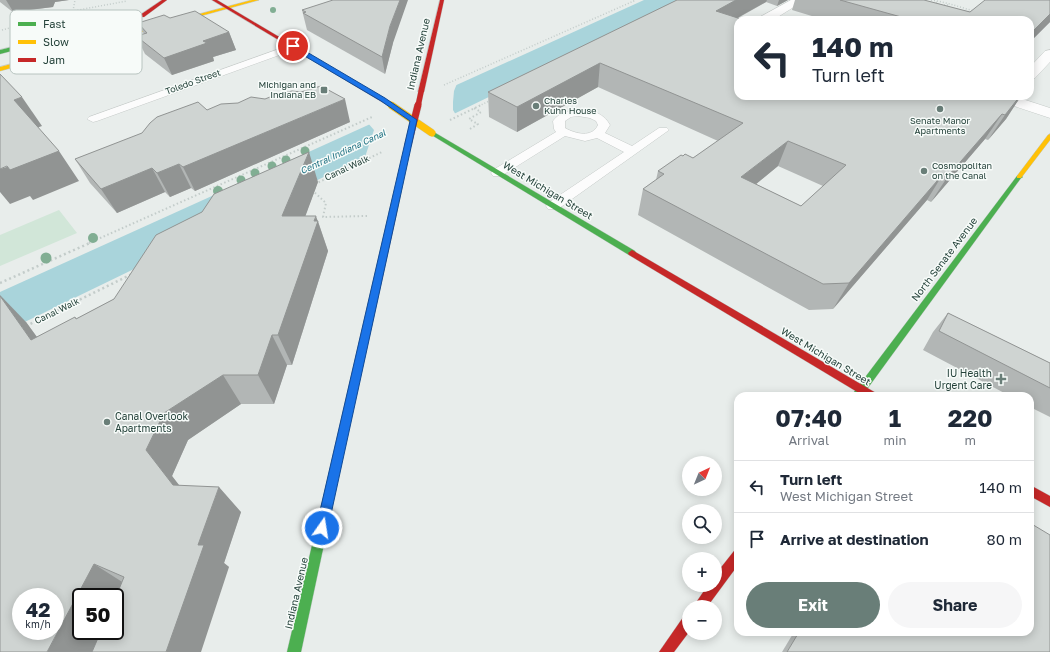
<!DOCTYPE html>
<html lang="en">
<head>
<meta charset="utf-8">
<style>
	body { margin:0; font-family:"Golos Text",sans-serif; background:#f6f6f7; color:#1f2937; height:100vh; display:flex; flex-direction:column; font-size:15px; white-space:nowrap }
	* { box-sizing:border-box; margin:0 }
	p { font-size:13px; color:#747a83 }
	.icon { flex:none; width:22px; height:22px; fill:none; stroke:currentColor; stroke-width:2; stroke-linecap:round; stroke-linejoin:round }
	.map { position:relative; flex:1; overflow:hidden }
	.side { position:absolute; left:734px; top:392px; width:300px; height:244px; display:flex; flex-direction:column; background:#fff; border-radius:12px; box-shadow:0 2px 10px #0003 }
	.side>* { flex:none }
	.hud { position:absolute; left:734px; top:16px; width:300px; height:84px; border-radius:12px; box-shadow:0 2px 10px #0003; background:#fff; color:#1f2937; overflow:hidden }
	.needle { width:26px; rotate:43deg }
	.controls { position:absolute; left:682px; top:456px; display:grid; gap:8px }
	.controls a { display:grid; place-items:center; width:40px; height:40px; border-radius:50%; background:#fff; box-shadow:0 2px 10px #0003; font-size:20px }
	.speed { position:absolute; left:12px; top:588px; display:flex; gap:8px; font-size:20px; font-weight:700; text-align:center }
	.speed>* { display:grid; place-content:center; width:52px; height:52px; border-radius:50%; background:#fff; box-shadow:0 2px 10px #0003; line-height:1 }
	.speed small { font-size:10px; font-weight:400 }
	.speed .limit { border:2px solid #111; border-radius:6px; background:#fff; color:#111 }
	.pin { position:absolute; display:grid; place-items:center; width:34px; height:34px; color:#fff; margin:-17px; border:2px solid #fff; border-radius:50%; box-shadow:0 1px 4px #0007 }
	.me { position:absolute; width:44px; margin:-22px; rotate:13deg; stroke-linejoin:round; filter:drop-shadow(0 0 3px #0008) }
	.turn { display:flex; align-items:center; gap:14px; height:84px; padding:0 12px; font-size:18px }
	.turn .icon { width:52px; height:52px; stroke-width:2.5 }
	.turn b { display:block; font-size:28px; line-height:34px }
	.eta { display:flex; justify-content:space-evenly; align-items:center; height:68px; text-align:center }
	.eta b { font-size:24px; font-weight:700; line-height:28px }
	.primary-button { display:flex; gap:8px; margin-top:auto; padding:8px 12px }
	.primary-button a { flex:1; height:46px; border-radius:24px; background:#697e78; color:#fff; font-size:16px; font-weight:700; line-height:46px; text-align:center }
	.primary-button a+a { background:#f6f6f7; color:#1f2937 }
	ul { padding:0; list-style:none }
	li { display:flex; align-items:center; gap:12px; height:52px; padding:0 12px; border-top:1px solid #e0e1e3 }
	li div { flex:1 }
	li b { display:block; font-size:15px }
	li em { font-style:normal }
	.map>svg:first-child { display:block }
	.green { fill:#d1e6d8 }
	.water { fill:#a9d4db }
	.pier { fill:#e8edeb }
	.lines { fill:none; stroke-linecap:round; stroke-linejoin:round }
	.lane-casing { stroke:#c5cac8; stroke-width:1 }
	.street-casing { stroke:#c5cac8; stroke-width:1 }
	.fast-casing { stroke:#c3cbc8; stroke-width:1 }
	.slow-casing { stroke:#c3cbc8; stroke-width:1 }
	.jam-casing { stroke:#c3cbc8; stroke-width:1 }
	.path-far2 { stroke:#c3ccca; stroke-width:1.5; stroke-dasharray:1 2; stroke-linecap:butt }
	.path-far1 { stroke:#c3ccca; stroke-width:2; stroke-dasharray:1.5 2.5; stroke-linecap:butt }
	.path { stroke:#c3ccca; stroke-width:2.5; stroke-dasharray:2 3; stroke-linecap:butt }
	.lane { fill:#fcfcfc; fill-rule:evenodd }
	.street { fill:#fcfcfc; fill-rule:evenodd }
	.fast { fill:#4caf50; fill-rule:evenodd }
	.slow { fill:#ffc107; fill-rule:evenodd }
	.jam { fill:#c62828; fill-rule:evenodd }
	.slow-bridge-far1-casing { stroke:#c3cbc8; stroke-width:6; stroke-linecap:butt }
	.slow-bridge-casing { stroke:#c3cbc8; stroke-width:8; stroke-linecap:butt }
	.jam-bridge-far1-casing { stroke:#c3cbc8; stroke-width:6; stroke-linecap:butt }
	.jam-bridge-casing { stroke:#c3cbc8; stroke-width:8; stroke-linecap:butt }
	.slow-bridge-far1 { stroke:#ffc107; stroke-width:5.5 }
	.slow-bridge { stroke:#ffc107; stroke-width:7 }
	.jam-bridge-far1 { stroke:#c62828; stroke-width:5.5 }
	.jam-bridge { stroke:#c62828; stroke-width:7 }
	.tree { fill:#81ae93 }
	.wall { fill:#b2b6b5; fill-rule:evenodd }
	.shaded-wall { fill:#919493 }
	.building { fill:#cfd4d2; stroke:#919493; fill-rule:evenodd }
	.route { fill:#1a73e8; stroke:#114b97 }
	.poi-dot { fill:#697e78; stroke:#f7fbf9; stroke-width:1.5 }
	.labels { text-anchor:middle; stroke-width:3; stroke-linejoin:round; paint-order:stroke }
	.far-street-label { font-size:9px; fill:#24423a; stroke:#f7fbf9 }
	.far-poi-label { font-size:9px; fill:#24423a; stroke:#f7fbf9; text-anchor:start }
	.far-water-label { font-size:9px; font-style:italic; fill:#1c6f80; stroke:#f7fbf9 }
	.street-label { font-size:10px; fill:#24423a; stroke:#f7fbf9 }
	.poi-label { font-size:10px; fill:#24423a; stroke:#f7fbf9; text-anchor:end }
	.key { fill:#f7fbf9; stroke:#b8c4c0; stroke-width:1 }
	.key-label { font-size:11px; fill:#24423a }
</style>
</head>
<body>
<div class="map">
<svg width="1050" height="652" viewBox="0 0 1050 652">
	<rect width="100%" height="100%" fill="#e8edeb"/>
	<path class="green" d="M59,210L77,233L0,266V235Z"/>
	<path class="water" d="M644,0H689L0,334V292Z"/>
	<path class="pier" d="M458,81L454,91L453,102V110L456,115L364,160L374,130L367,122Z"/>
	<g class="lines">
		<defs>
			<g id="lane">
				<path d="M293,44L296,45L298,47L296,49L97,121L93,122L87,119L89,117Z"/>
				<path d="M575,110C589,109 603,112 610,125L605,133L632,146L659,128H667L669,130L558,209H548L546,206L548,203L624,152L597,138L585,141L565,136L501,176H493L491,173L493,170L556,132L554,129L553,121C559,113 566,112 575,110ZM578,116L590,118L596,121L598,125C592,138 576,134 565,128V121L571,117Z"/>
			</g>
			<g id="street">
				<path d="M791,0H805L773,20H758L760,17Z"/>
				<path d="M1050,50V62L1035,78L1030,79V67L1045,51Z"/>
				<path d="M991,96H1013L1050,108V118L993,99Z"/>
			</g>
			<g id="fast">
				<path d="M63,34L65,35V37L0,54V50Z"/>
				<path d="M432,131L635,251L636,253L635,255H629L430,134V132Z"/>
				<path d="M1019,175L1023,177L1021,178L862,396H851L1017,176Z"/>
				<path d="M337,455L341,457L342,460L301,652H287L332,460L333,457Z"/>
			</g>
			<g id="slow">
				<path d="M252,0H259L0,71V67Z"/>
				<path d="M1050,134V140L1021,178H1017V176L1048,135Z"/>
				<path d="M408,143L411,145L397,212L393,214L389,212L405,145Z"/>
			</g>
			<g id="jam">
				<path d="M162,0H167L144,17H140V15Z"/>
				<path d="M212,0H217L394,105L389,106Z"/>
				<path d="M440,0H444L424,92L421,94L418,92Z"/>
				<path d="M390,210H396L397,212L342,460L341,463L337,465L333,463L332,460Z"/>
				<path d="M632,250L876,393L877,396H864L629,255L628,253Z"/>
				<path d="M1030,485L1050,496V507L1030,496Z"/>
				<path d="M738,549V565L707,607H693L708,585H715V575L734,551Z"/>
				<path d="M689,615V632L674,652H659L684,616Z"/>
			</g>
		</defs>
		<use href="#lane" class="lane-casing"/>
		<use href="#street" class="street-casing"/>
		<use href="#fast" class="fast-casing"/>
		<use href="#slow" class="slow-casing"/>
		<use href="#jam" class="jam-casing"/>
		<g class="path-far2">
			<path d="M931,0C946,2 959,7 974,11"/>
			<path d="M936,2L940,5H950"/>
			<path d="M73,11L75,0"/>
			<path d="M2,30L73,11L127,1"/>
			<path d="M444,85L636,0"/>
			<path d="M479,106L491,100"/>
		</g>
		<g class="path-far1">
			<path d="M450,120L481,105"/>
			<path d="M470,129L478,124L469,119L481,112L474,108"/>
			<path d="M315,184L382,152"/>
			<path d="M312,190L326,203L323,217L367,216"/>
			<path d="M89,243L372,117"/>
		</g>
		<g class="path">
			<path d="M0,283L92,242"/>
			<path d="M26,326L132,274"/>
		</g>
		<use href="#lane" class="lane"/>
		<use href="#street" class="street"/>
		<use href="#fast" class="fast"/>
		<use href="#slow" class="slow"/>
		<use href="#jam" class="jam"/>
		<defs>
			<path id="slow-bridge-far1" d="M391,105L392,106"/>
			<path id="slow-bridge" d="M391,105L432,133"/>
			<path id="jam-bridge-far1" d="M418,106L421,92"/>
			<path id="jam-bridge" d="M408,145L418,105"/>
		</defs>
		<use href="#slow-bridge-far1" class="slow-bridge-far1-casing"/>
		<use href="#slow-bridge" class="slow-bridge-casing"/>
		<use href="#jam-bridge-far1" class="jam-bridge-far1-casing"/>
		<use href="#jam-bridge" class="jam-bridge-casing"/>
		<use href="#slow-bridge-far1" class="slow-bridge-far1"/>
		<use href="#slow-bridge" class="slow-bridge"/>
		<use href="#jam-bridge-far1" class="jam-bridge-far1"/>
		<use href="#jam-bridge" class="jam-bridge"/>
	</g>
	<g class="tree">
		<circle cx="273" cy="10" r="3"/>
		<circle cx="305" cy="151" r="4.5"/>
		<circle cx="286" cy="160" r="4.5"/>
		<circle cx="272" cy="166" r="4.5"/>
		<circle cx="255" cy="173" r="4.5"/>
		<circle cx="241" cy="180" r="4.5"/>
		<circle cx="218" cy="191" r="5"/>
		<circle cx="93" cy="238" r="5"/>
		<circle cx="46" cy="258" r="5.5"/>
	</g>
	<g class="wall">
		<path d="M0,0H69L55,2L53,7L29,10L14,13L0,2Z"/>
		<path d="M677,0H788L777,6L766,2L738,18V96H1021L1006,119L988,140L985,139L931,202L927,200L833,309L809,310L638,215L643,189L656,180L658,171L683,156L693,158L718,141L598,87L517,132L489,117L488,92ZM778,166L823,186L801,206L756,184Z"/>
		<path d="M795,0H924L970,12L1050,22L1030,42V20H825L792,10Z"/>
		<path d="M302,10L393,43L385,74L307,30Z"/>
		<path d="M170,18L229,32L236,50L213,57L214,61L172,75L145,54L136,36L144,34L138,23Z"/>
		<path d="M207,110L350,122L195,191L191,188L170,197L165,192L117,213L90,183L75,159Z"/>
		<path d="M318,182L305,216L318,221L328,251L292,365H287L274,404H241L188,440L172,476L179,485L241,512L224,563L229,567L0,652L26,322L37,337L76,319L114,299Z"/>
		<path d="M948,313L1050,363V417L1030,407V396H1010L923,350L933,332Z"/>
		<path d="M794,632H1030L1050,652H782Z"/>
	</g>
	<g class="shaded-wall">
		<path d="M6,0H69L55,2L53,7L29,10L14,13Z"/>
		<path d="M400,0H408L393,43L385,74L382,57L390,26Z"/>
		<path d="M736,0H767L766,2L710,33L716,11Z"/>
		<path d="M779,0H788L777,6Z"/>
		<path d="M1050,14V22L1030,42V34Z"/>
		<path d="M229,32L236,50L213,57L214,61L172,75L164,58L203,41Z"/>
		<path d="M600,63L598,87L517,132V107Z"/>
		<path d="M1021,96L1006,119L988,140L1005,115Z"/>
		<path d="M22,97L42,126L34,129L14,100Z"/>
		<path d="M345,99L350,122L195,191L183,167Z"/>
		<path d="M1002,114L985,139L931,202L948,176Z"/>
		<path d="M788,141L778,166L733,203L741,177Z"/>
		<path d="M59,151L79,181L33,200L30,196L10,204L0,192V169Z"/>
		<path d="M309,152L318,182L294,247L282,216Z"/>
		<path d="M179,164L191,188L170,197L157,173Z"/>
		<path d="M152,168L165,192L117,213L101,189Z"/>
		<path d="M943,174L927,200L833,309L849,283Z"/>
		<path d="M316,216L328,251L292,365L278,335Z"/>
		<path d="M0,295L26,322L60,369L31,340L0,296Z"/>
		<path d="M272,335L287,365L274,404L258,375Z"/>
		<path d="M223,375L241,404L188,440L172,476L198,510L173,485L146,450L164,413Z"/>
		<path d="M219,487L241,512L224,563L229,567L201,652H166L198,545Z"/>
		<path d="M94,564L127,585L115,611V597H81V631H105L95,652H47Z"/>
	</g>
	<g class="building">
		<path d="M333,0H400L390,26L382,57L303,13L306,12L302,10Z"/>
		<path d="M677,0H736L716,11L744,20H738V96H1020L1005,115L1002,114L948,176L943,174L849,283L823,284L643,189L664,174L658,171L681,155L683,156L685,154L693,158L743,123L600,63L517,107L488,92ZM788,141L846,165L801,206L741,177Z"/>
		<path d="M840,0H924L970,12L985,0H1050V14L1030,34V20H912Z"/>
		<path d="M195,11L229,32L203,41L207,43L164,58L136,36L147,33L138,23L164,15L170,18Z"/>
		<path d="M0,74L22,97L14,100L59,151L10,170L7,166L0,169Z"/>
		<path d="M321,86L345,99L183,167L179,164L157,173L152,168L101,189L75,159L142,133L150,123L157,117L198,102L207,110L221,104L238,103L251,97L265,99L275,95L292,91L301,92Z"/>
		<path d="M309,152L282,216H316L314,221H318L278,335H272L258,375H223L164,413L146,450L173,485L219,487L198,545H204L166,652H92L101,631H115V599L124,577L94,564L47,652H0V296L31,340L75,317L76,319L114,299L156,235L202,212L214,194ZM21,597H55V631H21Z"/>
		<path d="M948,313L1050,363V388L939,331Z"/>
		<path d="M1030,523L1050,535V652H787L799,632H1030Z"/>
	</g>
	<path class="route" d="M291,45H295L385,98L417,120L328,528L326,532L322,534L318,532L316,528L410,121L381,101L291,48Z"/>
	<g class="poi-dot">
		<rect x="320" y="86" width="8" height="8" rx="2"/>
		<circle cx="536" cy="106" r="4"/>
		<circle cx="940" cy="109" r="4"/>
		<circle cx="924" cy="171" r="4"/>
		<path d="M999 373h4v4h4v4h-4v4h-4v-4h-4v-4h4z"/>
		<circle cx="107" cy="422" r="4"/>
	</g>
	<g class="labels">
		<g class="far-street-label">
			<text transform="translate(193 82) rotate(-20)" y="3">Toledo Street</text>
			<text transform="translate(347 168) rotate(-25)" y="3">Canal Walk</text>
			<text transform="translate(57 311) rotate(-26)" y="3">Canal Walk</text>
		</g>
		<g class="far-poi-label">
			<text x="316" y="88" text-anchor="end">Michigan and<tspan x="316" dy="10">Indiana EB</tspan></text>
			<text x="544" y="104">Charles<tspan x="544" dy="10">Kuhn House</tspan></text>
			<text x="940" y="124" text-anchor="middle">Senate Manor<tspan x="940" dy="10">Apartments</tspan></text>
			<text x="932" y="169">Cosmopolitan<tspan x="932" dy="10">on the Canal</tspan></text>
		</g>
		<g class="far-water-label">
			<text transform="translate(343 152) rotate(-25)" y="3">Central Indiana Canal</text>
		</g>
		<g class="street-label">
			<text transform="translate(418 54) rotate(-77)" y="4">Indiana Avenue</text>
			<text transform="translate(548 190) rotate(31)" y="4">West Michigan Street</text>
			<text transform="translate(944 259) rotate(-53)" y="4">North Senate Avenue</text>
			<text transform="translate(826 356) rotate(31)" y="4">West Michigan Street</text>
			<text transform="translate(296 593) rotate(-77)" y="4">Indiana Avenue</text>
		</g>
		<g class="poi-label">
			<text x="992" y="377">IU Health<tspan x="992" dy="12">Urgent Care</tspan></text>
			<text x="115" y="420" text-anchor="start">Canal Overlook<tspan x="115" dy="12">Apartments</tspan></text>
		</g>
	</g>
	<rect x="10" y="10" width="132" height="64" rx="6" class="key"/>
	<rect x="18" y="22" width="18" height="4" fill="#4caf50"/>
	<rect x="18" y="40" width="18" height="4" fill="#ffc107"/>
	<rect x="18" y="58" width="18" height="4" fill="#c62828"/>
	<g class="key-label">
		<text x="43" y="28">Fast</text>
		<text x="43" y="46">Slow</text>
		<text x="43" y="64">Jam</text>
	</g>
</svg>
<div class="controls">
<a><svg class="needle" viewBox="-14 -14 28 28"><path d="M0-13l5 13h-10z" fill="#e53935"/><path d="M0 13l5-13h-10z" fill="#747a83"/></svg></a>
<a><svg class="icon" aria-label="search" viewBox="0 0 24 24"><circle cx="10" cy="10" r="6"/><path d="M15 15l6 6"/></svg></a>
<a>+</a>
<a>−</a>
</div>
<div class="speed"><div>42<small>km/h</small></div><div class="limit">50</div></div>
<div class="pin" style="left:293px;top:46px;background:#d93025"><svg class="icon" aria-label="arrive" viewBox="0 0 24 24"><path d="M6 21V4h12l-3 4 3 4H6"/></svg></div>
<svg class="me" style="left:322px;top:528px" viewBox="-20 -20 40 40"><circle r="17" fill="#1a73e8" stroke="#fff" stroke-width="3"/><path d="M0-11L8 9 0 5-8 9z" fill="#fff"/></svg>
<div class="hud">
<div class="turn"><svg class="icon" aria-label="left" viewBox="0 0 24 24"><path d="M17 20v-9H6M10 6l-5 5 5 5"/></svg><div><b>140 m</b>Turn left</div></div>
</div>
<section class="side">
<div class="eta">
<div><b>07:40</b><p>Arrival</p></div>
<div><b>1</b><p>min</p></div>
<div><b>220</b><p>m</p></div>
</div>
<ul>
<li><svg class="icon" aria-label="left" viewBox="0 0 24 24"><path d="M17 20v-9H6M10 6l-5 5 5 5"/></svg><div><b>Turn left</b><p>West Michigan Street</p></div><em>140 m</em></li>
<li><svg class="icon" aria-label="arrive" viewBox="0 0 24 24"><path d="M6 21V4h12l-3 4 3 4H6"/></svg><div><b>Arrive at destination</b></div><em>80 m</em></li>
</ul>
<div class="primary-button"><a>Exit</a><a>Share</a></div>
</section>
</div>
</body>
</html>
